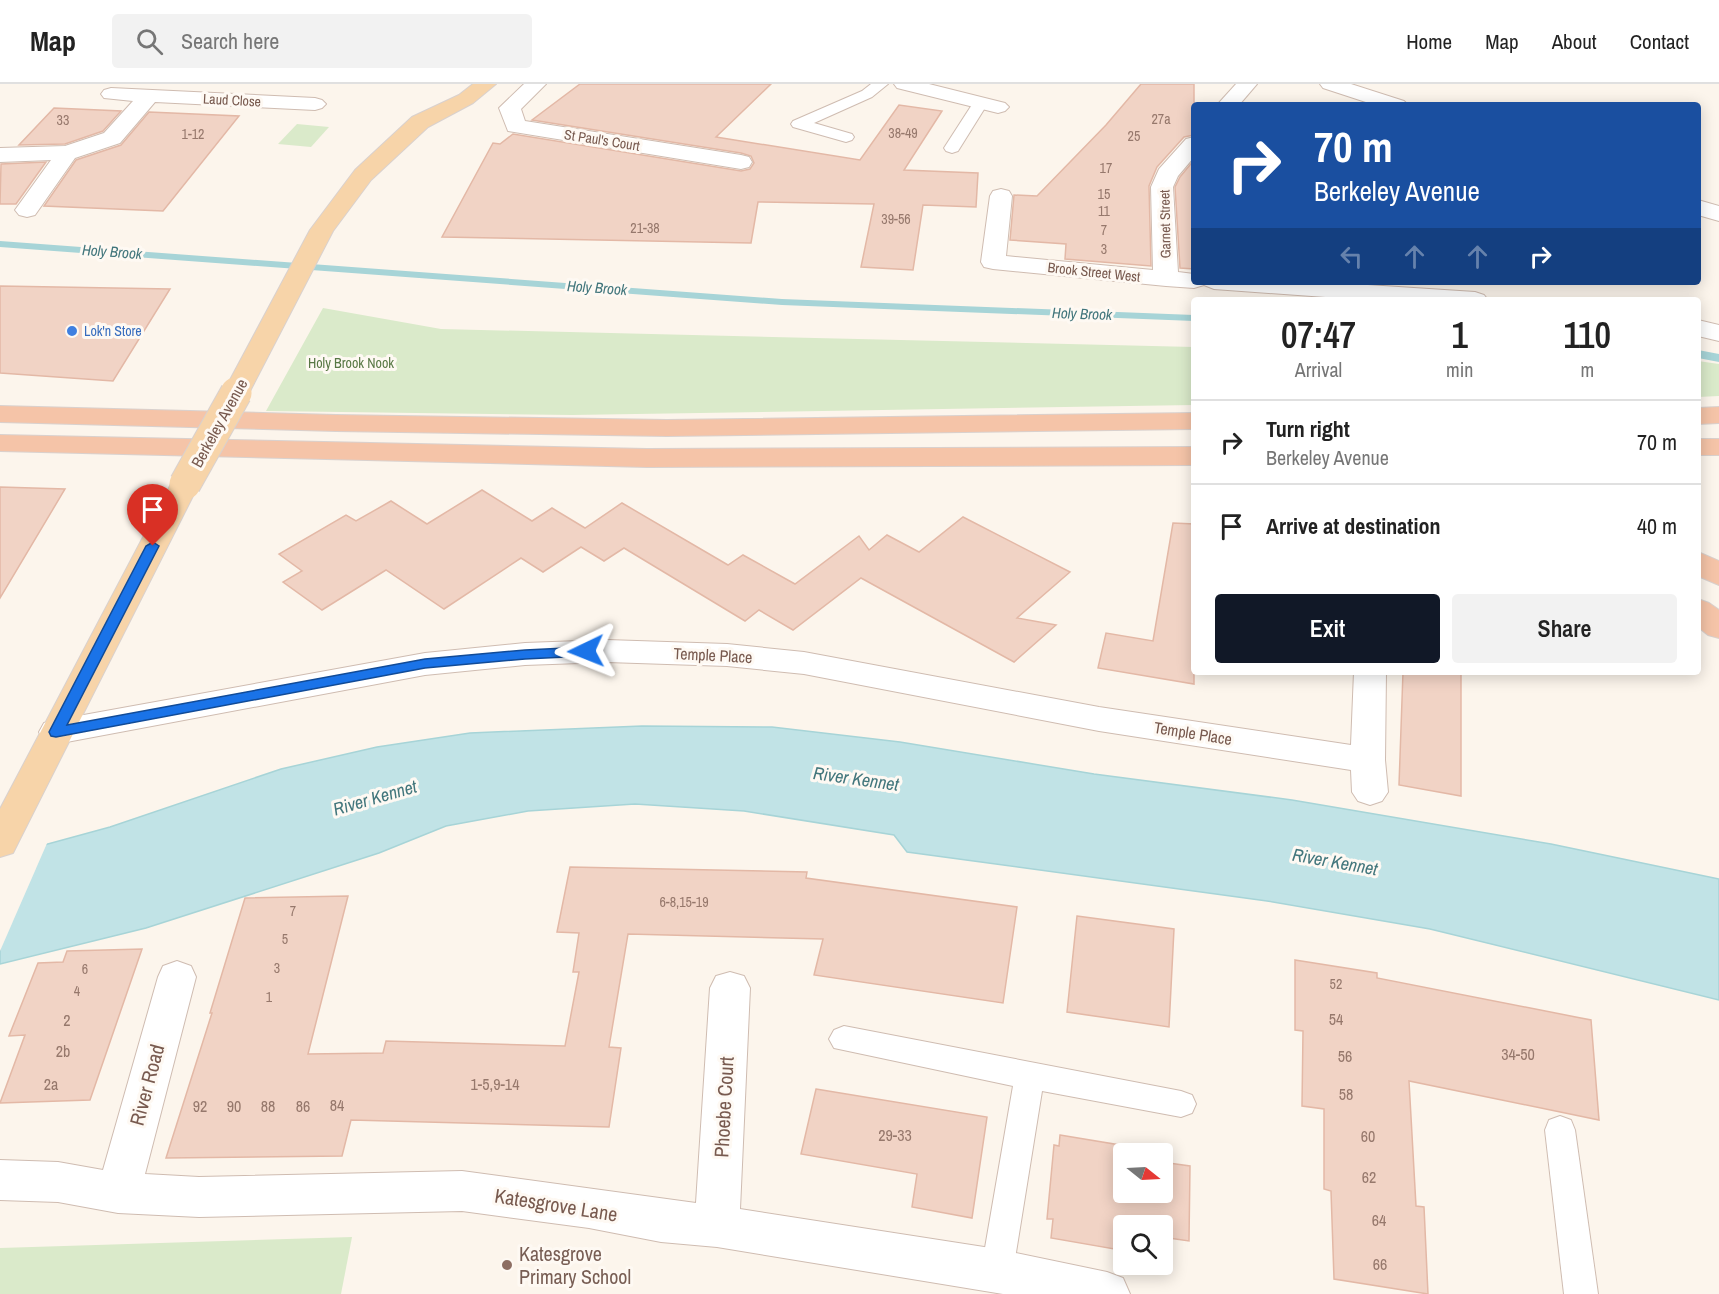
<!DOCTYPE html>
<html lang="en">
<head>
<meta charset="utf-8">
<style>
	body { margin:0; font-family:"Archivo Narrow",sans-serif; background:#f2f2f2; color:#222; height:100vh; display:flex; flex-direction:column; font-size:22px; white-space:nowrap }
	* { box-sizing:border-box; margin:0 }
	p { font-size:20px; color:#767676 }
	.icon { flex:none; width:33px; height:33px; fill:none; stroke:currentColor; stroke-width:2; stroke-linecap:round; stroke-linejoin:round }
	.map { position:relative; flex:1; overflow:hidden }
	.side { position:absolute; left:1191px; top:213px; width:510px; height:378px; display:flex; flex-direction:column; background:#fff; border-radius:6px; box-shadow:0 3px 15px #0003 }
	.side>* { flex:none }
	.top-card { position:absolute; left:1191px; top:18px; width:510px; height:183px; border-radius:6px; box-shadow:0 3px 15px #0003; background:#1a4fa0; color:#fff; overflow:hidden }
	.needle { width:39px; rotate:108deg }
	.fabs { position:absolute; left:1113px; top:1059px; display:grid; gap:12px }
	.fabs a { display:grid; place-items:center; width:60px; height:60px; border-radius:6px; background:#fff; box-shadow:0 3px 15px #0003; font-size:30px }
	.pin { position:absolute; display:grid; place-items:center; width:51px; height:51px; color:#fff; margin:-62px -26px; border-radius:50% 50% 50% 0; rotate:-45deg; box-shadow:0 0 6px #0007 }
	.pin .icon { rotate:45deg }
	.me { position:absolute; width:66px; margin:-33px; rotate:268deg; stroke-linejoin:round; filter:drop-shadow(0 0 4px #0008) }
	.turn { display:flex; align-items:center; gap:21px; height:126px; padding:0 24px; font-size:27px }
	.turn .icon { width:78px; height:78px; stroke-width:2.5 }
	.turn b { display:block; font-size:42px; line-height:51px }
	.lanes { display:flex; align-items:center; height:57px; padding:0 24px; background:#0003; justify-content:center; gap:30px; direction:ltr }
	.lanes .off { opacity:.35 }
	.eta { display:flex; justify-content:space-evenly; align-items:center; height:102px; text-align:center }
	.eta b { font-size:36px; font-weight:600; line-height:42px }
	.primary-button { display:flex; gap:12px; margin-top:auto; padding:12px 24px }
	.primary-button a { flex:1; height:69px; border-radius:6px; background:#111827; color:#fff; font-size:24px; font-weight:600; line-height:69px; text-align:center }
	.primary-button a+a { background:#f2f2f2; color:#222 }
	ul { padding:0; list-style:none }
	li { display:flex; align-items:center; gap:18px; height:84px; padding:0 24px; border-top:2px solid #e0e0e0 }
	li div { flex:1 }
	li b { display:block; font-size:22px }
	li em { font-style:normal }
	header { display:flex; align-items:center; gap:36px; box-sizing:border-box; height:84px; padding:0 30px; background:#fff; border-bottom:2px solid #e0e0e0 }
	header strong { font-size:28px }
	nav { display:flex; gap:33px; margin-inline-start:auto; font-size:21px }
	.search { width:420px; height:54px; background:#f2f2f2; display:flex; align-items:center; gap:15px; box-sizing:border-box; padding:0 21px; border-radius:6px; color:#767676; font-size:22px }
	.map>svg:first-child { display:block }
	.green { fill:#daeaca }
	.water { fill:#c1e3e6; stroke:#a7d4d7; stroke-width:1.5 }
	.pier { fill:#fcf5ec }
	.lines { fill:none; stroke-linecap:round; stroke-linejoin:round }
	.stream { fill:#a7d4d7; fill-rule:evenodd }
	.building { fill:#f1d3c5; stroke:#e3b8a6; stroke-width:1.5 }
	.service-casing { stroke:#cfbcb1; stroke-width:2 }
	.minor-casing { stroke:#cfbcb1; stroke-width:2 }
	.primary-casing { stroke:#d9d1ce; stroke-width:2 }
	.trunk-casing { stroke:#d9d1ce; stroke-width:2 }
	.service { fill:#fff; fill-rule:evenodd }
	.minor { fill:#fff; fill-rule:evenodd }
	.primary { fill:#f7d4a9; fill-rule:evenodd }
	.trunk { fill:#f5c4a8; fill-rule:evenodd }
	.primary-bridge-casing { stroke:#d9d1ce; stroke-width:33; stroke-linecap:butt }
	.primary-bridge { stroke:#f7d4a9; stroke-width:31 }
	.route { fill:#1a73e8; stroke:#114b97; stroke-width:1.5 }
	.shop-dot { fill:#3f7fe0; stroke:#fef9f3; stroke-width:2 }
	.education-dot { fill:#8d6e63; stroke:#fef9f3; stroke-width:2 }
	.labels { text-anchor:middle; stroke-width:6; stroke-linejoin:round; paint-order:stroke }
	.far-street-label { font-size:14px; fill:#785a4f; stroke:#fef9f3 }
	.number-label { font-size:14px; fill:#96786c }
	.far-shop-label { font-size:14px; fill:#366cbe; stroke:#fef9f3; text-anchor:start }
	.far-park-label { font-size:14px; fill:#577744; stroke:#fef9f3 }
	.far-water-label { font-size:15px; font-style:italic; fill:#42767c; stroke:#fef9f3 }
	.street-label { font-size:16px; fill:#785a4f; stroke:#fef9f3 }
	.near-number-label { font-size:16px; fill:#96786c }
	.water-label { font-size:18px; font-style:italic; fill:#42767c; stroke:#fef9f3 }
	.near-street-label { font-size:20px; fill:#785a4f; stroke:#fef9f3 }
	.near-education-label { font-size:20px; fill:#785e54; stroke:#fef9f3; text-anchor:start }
</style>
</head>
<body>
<header>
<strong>Map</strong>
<div class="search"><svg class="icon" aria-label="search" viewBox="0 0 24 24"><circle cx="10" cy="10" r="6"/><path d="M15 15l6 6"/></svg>Search here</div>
<nav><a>Home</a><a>Map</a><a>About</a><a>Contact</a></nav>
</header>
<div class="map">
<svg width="1719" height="1210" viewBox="0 0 1719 1210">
	<rect width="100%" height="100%" fill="#fcf5ec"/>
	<g class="green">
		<path d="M297,40L329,43L311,63L278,60Z"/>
		<path d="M323,224L441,245L1194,263V321L572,331L266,327Z"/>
		<path d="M1698,277L1719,280V312L1698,313Z"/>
		<path d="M352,1153L341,1210H0V1164Z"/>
	</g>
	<path class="water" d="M642,642L772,643L900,658L1094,690L1292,716L1551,760L1719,795V916L1430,845L1267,817L907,768L894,751L744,727L635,720L528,727L446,742L379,769L146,844L0,880V773L110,743L281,685L377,663L470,649Z"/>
	<path class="pier" d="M48,757L0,867V770Z"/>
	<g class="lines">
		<g class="stream">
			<path d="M0,157L782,215L1194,231V237L782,221L0,163Z"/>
			<path d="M1698,266L1719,270V278L1698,274Z"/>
		</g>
	</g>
	<g class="building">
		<path d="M580,0H771L716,53L860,76L899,21L942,27L904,86L978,89L976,123L923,121L913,186L861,183L874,120L758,118L751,159L442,153L493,59L500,60L513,50L741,87L750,85L754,79L751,72L741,69L532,36Z"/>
		<path d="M1141,0H1194V51L1184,53L1157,83L1149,102L1151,182L1065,175L1066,160L1010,156L1014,111L1037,112L1106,41Z"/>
		<path d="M54,24L121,27L103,47L65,60L19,61Z"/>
		<path d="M149,28L239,32L163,127L44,122L76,76L121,61Z"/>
		<path d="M1194,76V185L1180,184L1175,103L1180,93Z"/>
		<path d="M46,78L16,120H0L1,80Z"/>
		<path d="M0,202L170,205L113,297L0,289Z"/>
		<path d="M0,403L65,405L0,514Z"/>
		<path d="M482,406L532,437L552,424L585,444L622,419L728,481L743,471L795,500L859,452L869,466L887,451L919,468L963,433L1070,488L1017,534L1056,541L1014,578L861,494L793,546L759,526L745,537L624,464L604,477L581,463L543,488L521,474L444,525L386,486L322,526L283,498L302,487L279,470L346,431L356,437L391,417L427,440Z"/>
		<path d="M1173,439L1194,440V600L1098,584L1106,549L1153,557Z"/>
		<path d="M1403,588H1461V712L1399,701Z"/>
		<path d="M570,783L807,788L806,794L1017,823L1003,919L814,891L823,855L628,850L609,963L621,964L609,1043L351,1036L342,1072L166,1074L212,929H210L245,814L348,812L308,970L383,969L386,957L565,962L579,888H573L579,849L557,848Z"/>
		<path d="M1077,832L1174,845L1169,943L1067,928Z"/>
		<path d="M142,865L90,1016L0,1019L25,951L9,952L38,879L63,878L67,867Z"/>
		<path d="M1295,876L1377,889V894L1591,936L1599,1036L1409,997L1416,1122L1424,1123L1428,1210L1334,1195L1331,1107L1324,1105V1025L1302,1022L1303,947L1295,946Z"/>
		<path d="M816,1005L987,1033L972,1134L912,1123L917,1090L801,1070Z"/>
		<path d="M1060,1051L1126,1062V1070H1124V1108H1162V1078L1190,1082L1189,1157L1162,1153V1142H1124L1120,1166L1051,1154L1053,1135H1047L1054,1061L1059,1062Z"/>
	</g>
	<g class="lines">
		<defs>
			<g id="service">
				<path d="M871,0H888L872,13L814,39L852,50L854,53L852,56L846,58L793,43L791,40L793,37L862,7Z"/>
				<path d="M980,14L988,19L958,67L952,69L946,67L944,64L975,16Z"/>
				<path d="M844,942L1181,1007L1192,1011L1196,1020L1192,1029L1181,1033L1042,1007L1013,1187L1009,1198L997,1203L985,1198L981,1187L1013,1002L834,964L829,955L834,946Z"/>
				<path d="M1560,1032L1571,1036L1575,1046L1598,1210H1564L1545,1046L1549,1036Z"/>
			</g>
			<g id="minor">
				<path d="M524,0H546L521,25L525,37L741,71L749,73L752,78L749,83L741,85L508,47L499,24Z"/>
				<path d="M894,0H929L1005,19L1009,23L1005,27L998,29L897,4Z"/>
				<path d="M1236,0H1257L1239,21H1217Z"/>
				<path d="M1320,0H1351L1404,17L1408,21H1375L1323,4Z"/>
				<path d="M111,4L315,14L322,16L326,20L322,24L315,26L155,18L120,59L75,74L35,131L27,133L19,131L15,126L51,76L0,78V64L65,62L104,49L133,17L104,14L101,10L104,6Z"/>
				<path d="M1194,53V73L1178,92L1173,103L1178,188L1194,190V198H1322L1475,208L1484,211L1488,216H1367L1214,205L1204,201L1194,204L1166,202L993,185L984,183L981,178L990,112L993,107L1001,105L1009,107L1012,112L1006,172L1153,186L1151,103L1159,85L1186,55Z"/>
				<path d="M1698,116L1719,122V137L1698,131Z"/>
				<path d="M1698,236L1719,241V257L1698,252Z"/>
				<path d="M607,556L727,560L804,568L1099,623L1351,661L1354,588H1386L1385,676L1388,708L1382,717L1370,721L1358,717L1352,708L1351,686L1099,647L804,590L727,582L607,578L525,581L425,591L56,660L44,657L39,648L44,639L56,636L425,569L525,559Z"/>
				<path d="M177,877L191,882L196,893L145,1090L199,1093L462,1087L696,1119L710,904L716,892L730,888L744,892L750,904L740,1125L997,1165L1107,1188L1123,1194L1130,1210H1003L717,1163L661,1158L589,1144L462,1127L199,1133L118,1129L58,1118L0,1116V1076L58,1078L103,1086L158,893L163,882Z"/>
			</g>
			<g id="primary">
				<path d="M473,0H496L473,19L428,43L371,96L333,147L249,309L246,315L236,317L226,315L223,309L310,146L355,86L412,33L459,11Z"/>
				<path d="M185,391L195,394L199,400L18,759L13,769L0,773V725L171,400L175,394Z"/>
			</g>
			<g id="trunk">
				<path d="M0,322L336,331L667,336L1194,329V345L667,352L336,347L0,338Z"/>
				<path d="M1719,323V339L1698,340V324Z"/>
				<path d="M0,351L647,365L1194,363V381L647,383L0,367Z"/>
				<rect x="1698" y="355" width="21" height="16"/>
				<path d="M1698,468L1719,477V501L1698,492Z"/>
				<path d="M1698,515L1709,519L1719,526V554L1708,551L1698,543Z"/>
			</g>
		</defs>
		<use href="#service" class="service-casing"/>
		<use href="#minor" class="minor-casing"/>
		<use href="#primary" class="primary-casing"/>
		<use href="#trunk" class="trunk-casing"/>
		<use href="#service" class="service"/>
		<use href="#minor" class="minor"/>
		<use href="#primary" class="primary"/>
		<use href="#trunk" class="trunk"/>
		<defs>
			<path id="primary-bridge" d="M185,400L236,309"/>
		</defs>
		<use href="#primary-bridge" class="primary-bridge-casing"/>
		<use href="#primary-bridge" class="primary-bridge"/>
	</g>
	<path class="route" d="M153,458L159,462L67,641L425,575L525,566L586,563L593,567L586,572L525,575L425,584L56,653L51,652L49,648L146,462Z"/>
	<circle class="shop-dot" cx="72" cy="247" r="6"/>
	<circle class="education-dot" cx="507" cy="1181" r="6"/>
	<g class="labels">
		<g class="far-street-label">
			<text transform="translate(232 16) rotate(3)" y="5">Laud Close</text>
			<text transform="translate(602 56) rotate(9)" y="5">St Paul's Court</text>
			<text transform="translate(1165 140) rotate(-91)" y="5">Garnet Street</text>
			<text transform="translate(1094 188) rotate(6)" y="5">Brook Street West</text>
		</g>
		<g class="number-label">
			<text x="1161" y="40">27a</text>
			<text x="63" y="41">33</text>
			<text x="903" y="54">38-49</text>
			<text x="193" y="55">1-12</text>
			<text x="1134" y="57">25</text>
			<text x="1106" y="89">17</text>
			<text x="1104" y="115">15</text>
			<text x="1104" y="132">11</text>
			<text x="896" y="140">39-56</text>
			<text x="645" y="149">21-38</text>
			<text x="1104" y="151">7</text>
			<text x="1104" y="170">3</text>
			<text x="684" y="823">6-8,15-19</text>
			<text x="293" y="832">7</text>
			<text x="285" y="860">5</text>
			<text x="277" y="889">3</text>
			<text x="85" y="890">6</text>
			<text x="1336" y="905">52</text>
			<text x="77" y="912">4</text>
			<text x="269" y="918">1</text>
		</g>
		<g class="far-shop-label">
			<text x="84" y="252">Lok'n Store</text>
		</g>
		<g class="far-park-label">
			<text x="351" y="284">Holy Brook Nook</text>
		</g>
		<g class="far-water-label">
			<text transform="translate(112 168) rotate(4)" y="5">Holy Brook</text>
			<text transform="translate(597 204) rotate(4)" y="5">Holy Brook</text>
			<text transform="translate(1082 230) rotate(2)" y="5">Holy Brook</text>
		</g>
		<g class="street-label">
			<text transform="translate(219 339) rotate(-61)" y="6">Berkeley Avenue</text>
			<text transform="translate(713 571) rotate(3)" y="6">Temple Place</text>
			<text transform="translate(1193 649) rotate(9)" y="6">Temple Place</text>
		</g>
		<g class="near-number-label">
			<text x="1336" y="941">54</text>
			<text x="67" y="942">2</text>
			<text x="63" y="973">2b</text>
			<text x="1518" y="976">34-50</text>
			<text x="1345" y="978">56</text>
			<text x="51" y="1006">2a</text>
			<text x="495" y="1006">1-5,9-14</text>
			<text x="1346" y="1016">58</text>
			<text x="337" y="1027">84</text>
			<text x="200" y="1028">92</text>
			<text x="234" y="1028">90</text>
			<text x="268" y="1028">88</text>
			<text x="303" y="1028">86</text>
			<text x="895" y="1057">29-33</text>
			<text x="1368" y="1058">60</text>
			<text x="1369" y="1099">62</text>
			<text x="1379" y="1142">64</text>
			<text x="1380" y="1186">66</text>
		</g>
		<g class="water-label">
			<text transform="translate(856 695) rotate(8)" y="6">River Kennet</text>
			<text transform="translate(375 714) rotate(-16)" y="6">River Kennet</text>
			<text transform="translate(1335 778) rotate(10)" y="6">River Kennet</text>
		</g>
		<g class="near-street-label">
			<text transform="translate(147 1001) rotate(-75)" y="7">River Road</text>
			<text transform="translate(724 1023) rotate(-87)" y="7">Phoebe Court</text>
			<text transform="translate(556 1121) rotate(9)" y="7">Katesgrove Lane</text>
		</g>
		<g class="near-education-label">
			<text x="519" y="1177">Katesgrove<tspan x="519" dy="23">Primary School</tspan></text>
		</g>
	</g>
</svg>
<div class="fabs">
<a><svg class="needle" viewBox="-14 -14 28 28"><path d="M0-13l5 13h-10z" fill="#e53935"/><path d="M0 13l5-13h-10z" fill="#767676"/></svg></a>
<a><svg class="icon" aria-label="search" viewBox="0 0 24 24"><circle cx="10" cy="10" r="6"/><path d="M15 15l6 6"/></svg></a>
</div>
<div class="pin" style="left:153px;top:462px;background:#d93025"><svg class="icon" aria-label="arrive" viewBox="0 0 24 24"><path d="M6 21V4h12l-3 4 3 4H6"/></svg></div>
<svg class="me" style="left:586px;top:567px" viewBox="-20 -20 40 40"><path d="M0-17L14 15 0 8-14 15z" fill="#1a73e8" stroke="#fff" stroke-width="4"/></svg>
<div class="top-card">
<div class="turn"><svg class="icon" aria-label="right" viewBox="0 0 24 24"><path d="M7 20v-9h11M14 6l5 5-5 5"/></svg><div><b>70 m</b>Berkeley Avenue</div></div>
<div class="lanes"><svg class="icon off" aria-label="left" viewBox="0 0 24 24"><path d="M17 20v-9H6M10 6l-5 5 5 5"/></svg><svg class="icon off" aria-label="ahead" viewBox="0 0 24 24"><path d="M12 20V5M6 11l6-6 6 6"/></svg><svg class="icon off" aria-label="ahead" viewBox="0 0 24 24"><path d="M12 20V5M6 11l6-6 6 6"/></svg><svg class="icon" aria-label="right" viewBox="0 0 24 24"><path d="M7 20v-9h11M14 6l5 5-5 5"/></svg></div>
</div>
<section class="side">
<div class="eta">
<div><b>07:47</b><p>Arrival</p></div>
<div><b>1</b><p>min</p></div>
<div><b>110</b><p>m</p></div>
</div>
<ul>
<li><svg class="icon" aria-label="right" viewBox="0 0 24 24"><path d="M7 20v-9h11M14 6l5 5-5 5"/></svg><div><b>Turn right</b><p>Berkeley Avenue</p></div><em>70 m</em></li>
<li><svg class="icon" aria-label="arrive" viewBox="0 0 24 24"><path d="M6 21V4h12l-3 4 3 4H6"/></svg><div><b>Arrive at destination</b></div><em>40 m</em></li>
</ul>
<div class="primary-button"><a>Exit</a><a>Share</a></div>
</section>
</div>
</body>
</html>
